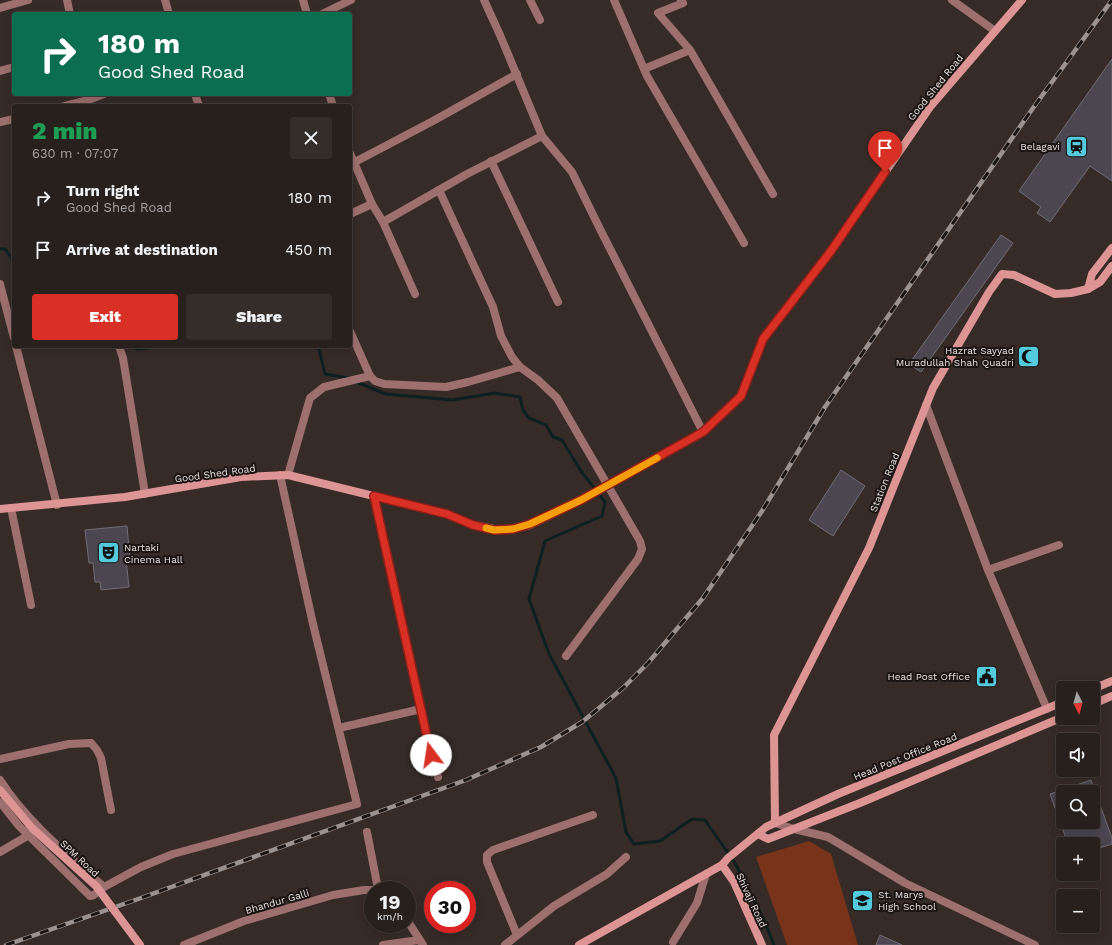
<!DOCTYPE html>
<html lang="en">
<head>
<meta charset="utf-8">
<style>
	body { margin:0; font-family:"Work Sans",sans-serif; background:#342d2a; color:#f1f3f6; height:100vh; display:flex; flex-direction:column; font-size:15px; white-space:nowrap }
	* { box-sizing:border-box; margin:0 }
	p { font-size:13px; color:#a5a3a4 }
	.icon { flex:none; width:22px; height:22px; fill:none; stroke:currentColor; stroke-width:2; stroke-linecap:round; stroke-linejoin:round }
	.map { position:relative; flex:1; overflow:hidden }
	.sheet { position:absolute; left:12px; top:104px; width:340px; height:244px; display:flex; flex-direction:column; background:#28201d; border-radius:4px; box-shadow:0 2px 10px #0003,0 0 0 1px #443e3b }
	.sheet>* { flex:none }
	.hud { position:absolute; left:12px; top:12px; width:340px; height:84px; border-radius:4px; box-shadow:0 2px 10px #0003,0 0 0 1px #443e3b; background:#0b6e4f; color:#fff; overflow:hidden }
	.needle { width:26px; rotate:174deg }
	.buttons { position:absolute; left:1056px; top:681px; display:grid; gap:8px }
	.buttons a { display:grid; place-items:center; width:44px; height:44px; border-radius:4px; background:#28201d; box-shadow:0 2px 10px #0003,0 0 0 1px #443e3b; font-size:20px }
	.speed { position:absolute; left:364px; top:881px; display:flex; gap:8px; font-size:20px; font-weight:700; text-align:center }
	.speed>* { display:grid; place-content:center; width:52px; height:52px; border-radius:50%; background:#28201d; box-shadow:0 2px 10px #0003,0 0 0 1px #443e3b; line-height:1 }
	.speed small { font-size:10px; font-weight:400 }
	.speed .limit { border:6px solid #d22; background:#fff; color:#111 }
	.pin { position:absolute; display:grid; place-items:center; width:34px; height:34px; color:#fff; margin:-41px -17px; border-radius:50% 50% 50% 0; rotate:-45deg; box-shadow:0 0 4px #0007 }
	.pin .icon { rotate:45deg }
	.me { position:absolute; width:44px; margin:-22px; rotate:346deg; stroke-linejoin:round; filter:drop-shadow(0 0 3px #0008) }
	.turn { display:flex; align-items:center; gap:14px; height:84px; padding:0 20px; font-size:18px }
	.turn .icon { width:52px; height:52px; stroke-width:2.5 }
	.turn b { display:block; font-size:28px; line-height:34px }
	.round { display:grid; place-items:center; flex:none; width:42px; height:42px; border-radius:4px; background:#342d2a }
	.summary { display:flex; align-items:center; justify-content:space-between; height:68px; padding:0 20px }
	h1 { font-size:24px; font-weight:800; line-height:30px; color:#1e9e55 }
	.cta { display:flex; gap:8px; margin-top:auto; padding:8px 20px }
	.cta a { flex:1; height:46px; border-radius:4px; background:#d93025; color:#fff; font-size:16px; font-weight:800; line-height:46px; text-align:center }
	.cta a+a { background:#342d2a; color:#f1f3f6 }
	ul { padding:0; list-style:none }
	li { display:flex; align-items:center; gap:12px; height:52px; padding:0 20px }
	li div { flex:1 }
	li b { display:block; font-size:15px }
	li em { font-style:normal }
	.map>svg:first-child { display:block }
	.green { fill:#77341b }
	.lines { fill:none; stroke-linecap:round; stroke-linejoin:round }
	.stream { stroke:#0d2021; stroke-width:3 }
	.building { fill:#4b4650; stroke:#716c77; fill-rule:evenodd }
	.street { stroke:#9d706f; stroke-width:8 }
	.secondary { stroke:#dc9594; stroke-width:8 }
	.rail-casing { stroke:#9c9390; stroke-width:4.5 }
	.rail { stroke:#1a1513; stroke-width:3; stroke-dasharray:9; stroke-linecap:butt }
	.secondary-bridge { stroke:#dc9594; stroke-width:8 }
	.route-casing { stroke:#8d1f18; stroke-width:10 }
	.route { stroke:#d93025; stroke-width:7 }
	.slow { stroke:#f59e0b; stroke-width:7 }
	.labels { text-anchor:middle; stroke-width:4; stroke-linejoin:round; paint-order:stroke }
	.street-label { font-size:10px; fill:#e9e1df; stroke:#1a1513 }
	.poi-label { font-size:10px; fill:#e9e1df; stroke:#1a1513; text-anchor:end }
</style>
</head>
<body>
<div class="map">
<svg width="1112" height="945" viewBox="0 0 1112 945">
	<rect width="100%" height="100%" fill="#362b27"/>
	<path class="green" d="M809,841L831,854L858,945H787L756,857Z"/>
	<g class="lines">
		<g class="stream">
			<path d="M0,249H5L12,259L14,264"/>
			<path d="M127,346L138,349L169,346"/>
			<path d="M316,346L319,349L325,374L349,378"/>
			<path d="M356,382L386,394L452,400L495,393L520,397L523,410L529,418L546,425L553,437L562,440L581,471L605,502L602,516L545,541L529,599L549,654L616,778L626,832L634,844L660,841L692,819L705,820L735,863L764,920L774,945"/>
		</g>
	</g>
	<g class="building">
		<path d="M1112,59V181L1090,166L1050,222L1037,213L1041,207L1019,191Z"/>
		<path d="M1001,235L1013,243L921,372L909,364Z"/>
		<path d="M841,470L865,486L833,536L809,520Z"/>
		<path d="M127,526L130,559H126L129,587L101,590L100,582H95L93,563H89L85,530Z"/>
		<path d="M1091,780L1112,838V844L1093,850V844H1068L1050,794ZM1063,792H1093V822H1063Z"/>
		<path d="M880,935L902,945H876Z"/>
	</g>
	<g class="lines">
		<g class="street">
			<path d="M67,0L70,14"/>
			<path d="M165,0L169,14"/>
			<path d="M303,0L307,14"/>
			<path d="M484,0L500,35L542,136L572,172L600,229L703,432"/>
			<path d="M530,0L540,20"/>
			<path d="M614,0L647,76L744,243"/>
			<path d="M681,0L683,3L658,13L690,50"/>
			<path d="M952,0L995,31"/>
			<path d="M0,8L28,0"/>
			<path d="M322,14L351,0"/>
			<path d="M644,69L690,50L773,194"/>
			<path d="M0,71L14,67"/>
			<path d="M195,94L199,106"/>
			<path d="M329,94L333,106"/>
			<path d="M64,106L91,99L104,94"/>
			<path d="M0,122L14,119"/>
			<path d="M350,153L372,204L383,222L415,294"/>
			<path d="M491,161L558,302"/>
			<path d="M353,163L433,121L517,74"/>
			<path d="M439,190L493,307L501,336L512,357L520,367L538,380L557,398L640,541L642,549L638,559L566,656"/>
			<path d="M350,214L372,204"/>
			<path d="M383,222L467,174L542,136"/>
			<path d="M0,284L14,338"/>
			<path d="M350,331L370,376L375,381L384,384L446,387L468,382L520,367"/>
			<path d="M16,346L57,505"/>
			<path d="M119,346L123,358L145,494"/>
			<path d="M926,405L988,570"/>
			<path d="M288,475L310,398L324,387L370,376"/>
			<path d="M374,496L428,743L438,777"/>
			<path d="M11,508L31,605"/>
			<path d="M1047,709L988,570L1059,545"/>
			<path d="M339,728L421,709"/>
			<path d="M0,759L69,744L91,743L97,750L101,758L111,810"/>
			<path d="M0,780C27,822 67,854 104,887"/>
			<path d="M0,802L19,826L90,896L94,895L104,887L141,867L173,854L357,804L313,624L280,475"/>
			<path d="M775,823L794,829L828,837L905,883L1035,945"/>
			<path d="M367,832L378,889"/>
			<path d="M0,852L29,835"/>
			<path d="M407,920L423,945"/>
			<path d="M517,935L487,862V855L493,850L593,815"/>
			<path d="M673,942L697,903L706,874"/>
			<path d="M184,945L244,921L333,895L364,890H379"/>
			<path d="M383,945L419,940"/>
			<path d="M505,945L554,906L607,874L626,857"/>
		</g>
		<g class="secondary">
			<path d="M1088,289L1092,274L1112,248"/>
			<path d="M0,509L125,497L241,477L288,475L447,514L473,525L494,529H513L530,525L581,500L703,432L741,395L763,339L831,251L930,107L1022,0"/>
			<path d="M1093,689L1112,681"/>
			<path d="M1093,704L1112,696"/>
			<path d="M775,823L774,735L869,548L933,388L989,292L1002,274L1014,275L1055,294L1071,293L1088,289L1100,282L1112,266"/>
			<path d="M758,834L768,839L860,803L1063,717"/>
			<path d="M722,865L734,882L762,945"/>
			<path d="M579,945L722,865L728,858L766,827L838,794L1063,702"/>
		</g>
		<defs>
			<path id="rail" d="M6,945L141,898L466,780L541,747L582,722L598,709L624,687L648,663L703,598L762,511L825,407L1033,108L1112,0"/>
		</defs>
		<use href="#rail" class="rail-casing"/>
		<use href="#rail" class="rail"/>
		<path class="secondary-bridge" d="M0,790L32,828L96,886L140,945"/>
	</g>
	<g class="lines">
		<defs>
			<path id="route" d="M431,755L374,496L447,514L473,525L494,530L513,529L530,524L581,500L703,432L741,396L763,339L831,251L885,172"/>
		</defs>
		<use href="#route" class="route-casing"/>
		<use href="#route" class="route"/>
		<path class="slow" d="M486,528L494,530L513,529L530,524L581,500L657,458"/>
	</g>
	<defs>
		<symbol id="station-square" viewBox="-11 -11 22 22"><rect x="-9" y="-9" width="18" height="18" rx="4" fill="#54cadd" stroke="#1a1513"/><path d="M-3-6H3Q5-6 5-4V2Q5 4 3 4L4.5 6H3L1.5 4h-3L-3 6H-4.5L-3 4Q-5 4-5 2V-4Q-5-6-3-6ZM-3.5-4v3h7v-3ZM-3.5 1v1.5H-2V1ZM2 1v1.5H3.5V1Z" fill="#111"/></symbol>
		<symbol id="mosque-square" viewBox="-11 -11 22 22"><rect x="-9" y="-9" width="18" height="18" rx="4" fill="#54cadd" stroke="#1a1513"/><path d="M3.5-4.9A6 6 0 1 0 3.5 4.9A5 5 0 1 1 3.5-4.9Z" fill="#111"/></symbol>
		<symbol id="theatre-square" viewBox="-11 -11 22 22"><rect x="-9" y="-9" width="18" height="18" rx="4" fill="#54cadd" stroke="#1a1513"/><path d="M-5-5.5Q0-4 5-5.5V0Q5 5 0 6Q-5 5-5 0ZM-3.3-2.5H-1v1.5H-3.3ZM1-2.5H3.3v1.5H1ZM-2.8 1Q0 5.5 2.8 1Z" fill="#111"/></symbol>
		<symbol id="civic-square" viewBox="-11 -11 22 22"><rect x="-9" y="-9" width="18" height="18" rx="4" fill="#54cadd" stroke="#1a1513"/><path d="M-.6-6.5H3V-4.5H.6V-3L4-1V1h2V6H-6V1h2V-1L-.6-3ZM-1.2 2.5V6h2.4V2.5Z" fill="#111"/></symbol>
		<symbol id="school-square" viewBox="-11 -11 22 22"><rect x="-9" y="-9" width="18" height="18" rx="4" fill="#54cadd" stroke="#1a1513"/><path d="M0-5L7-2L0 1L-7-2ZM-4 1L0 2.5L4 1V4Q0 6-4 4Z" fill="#111"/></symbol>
	</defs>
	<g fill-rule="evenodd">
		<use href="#station-square" x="1064" y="134" width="25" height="25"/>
		<use href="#mosque-square" x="1016" y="344" width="25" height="25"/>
		<use href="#theatre-square" x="96" y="540" width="25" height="25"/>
		<use href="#civic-square" x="974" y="664" width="25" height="25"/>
		<use href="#school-square" x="850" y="888" width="25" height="25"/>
	</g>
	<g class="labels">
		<g class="street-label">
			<text transform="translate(935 87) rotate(-51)" y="4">Good Shed Road</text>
			<text transform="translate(215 473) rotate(-8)" y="4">Good Shed Road</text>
			<text transform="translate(884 482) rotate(-68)" y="4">Station Road</text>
			<text transform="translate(905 756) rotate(-22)" y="4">Head Post Office Road</text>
			<text transform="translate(80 858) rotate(43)" y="4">SPM Road</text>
			<text transform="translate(752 900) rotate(65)" y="4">Shivaji Road</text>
			<text transform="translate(277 901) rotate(-16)" y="4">Bhandur Galli</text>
		</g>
		<g class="poi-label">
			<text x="1060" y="150">Belagavi</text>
			<text x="1014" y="354">Hazrat Sayyad<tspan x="1014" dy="12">Muradullah Shah Quadri</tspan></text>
			<text x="124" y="551" text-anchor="start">Nartaki<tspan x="124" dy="12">Cinema Hall</tspan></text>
			<text x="970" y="680">Head Post Office</text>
			<text x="878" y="898" text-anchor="start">St. Marys<tspan x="878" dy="12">High School</tspan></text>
		</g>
	</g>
</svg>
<div class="buttons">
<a><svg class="needle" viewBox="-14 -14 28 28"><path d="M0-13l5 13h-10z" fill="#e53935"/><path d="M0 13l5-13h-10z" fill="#a5a3a4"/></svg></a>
<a><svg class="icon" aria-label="sound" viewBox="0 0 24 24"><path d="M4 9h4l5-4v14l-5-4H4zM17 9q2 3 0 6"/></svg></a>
<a><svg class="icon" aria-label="search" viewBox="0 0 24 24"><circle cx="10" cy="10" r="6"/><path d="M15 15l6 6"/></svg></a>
<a>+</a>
<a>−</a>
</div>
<div class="speed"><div>19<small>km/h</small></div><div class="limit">30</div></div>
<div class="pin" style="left:885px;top:172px;background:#d93025"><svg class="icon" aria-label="arrive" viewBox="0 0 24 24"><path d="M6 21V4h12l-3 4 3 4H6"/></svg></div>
<svg class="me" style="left:431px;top:755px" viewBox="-20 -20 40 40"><circle r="19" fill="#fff"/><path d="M0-13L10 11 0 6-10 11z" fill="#d93025"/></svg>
<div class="hud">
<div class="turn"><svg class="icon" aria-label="right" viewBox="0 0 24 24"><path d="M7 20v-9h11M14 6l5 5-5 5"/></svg><div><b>180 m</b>Good Shed Road</div></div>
</div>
<section class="sheet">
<div class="summary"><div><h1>2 min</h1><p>630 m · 07:07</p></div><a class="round"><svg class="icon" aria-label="close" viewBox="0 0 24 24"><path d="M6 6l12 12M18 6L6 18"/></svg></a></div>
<ul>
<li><svg class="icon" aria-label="right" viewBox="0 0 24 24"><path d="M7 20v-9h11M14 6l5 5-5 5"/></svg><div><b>Turn right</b><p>Good Shed Road</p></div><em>180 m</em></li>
<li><svg class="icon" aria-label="arrive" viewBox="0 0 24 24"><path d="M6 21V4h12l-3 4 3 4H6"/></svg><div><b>Arrive at destination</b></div><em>450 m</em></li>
</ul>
<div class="cta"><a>Exit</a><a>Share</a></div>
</section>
</div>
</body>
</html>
